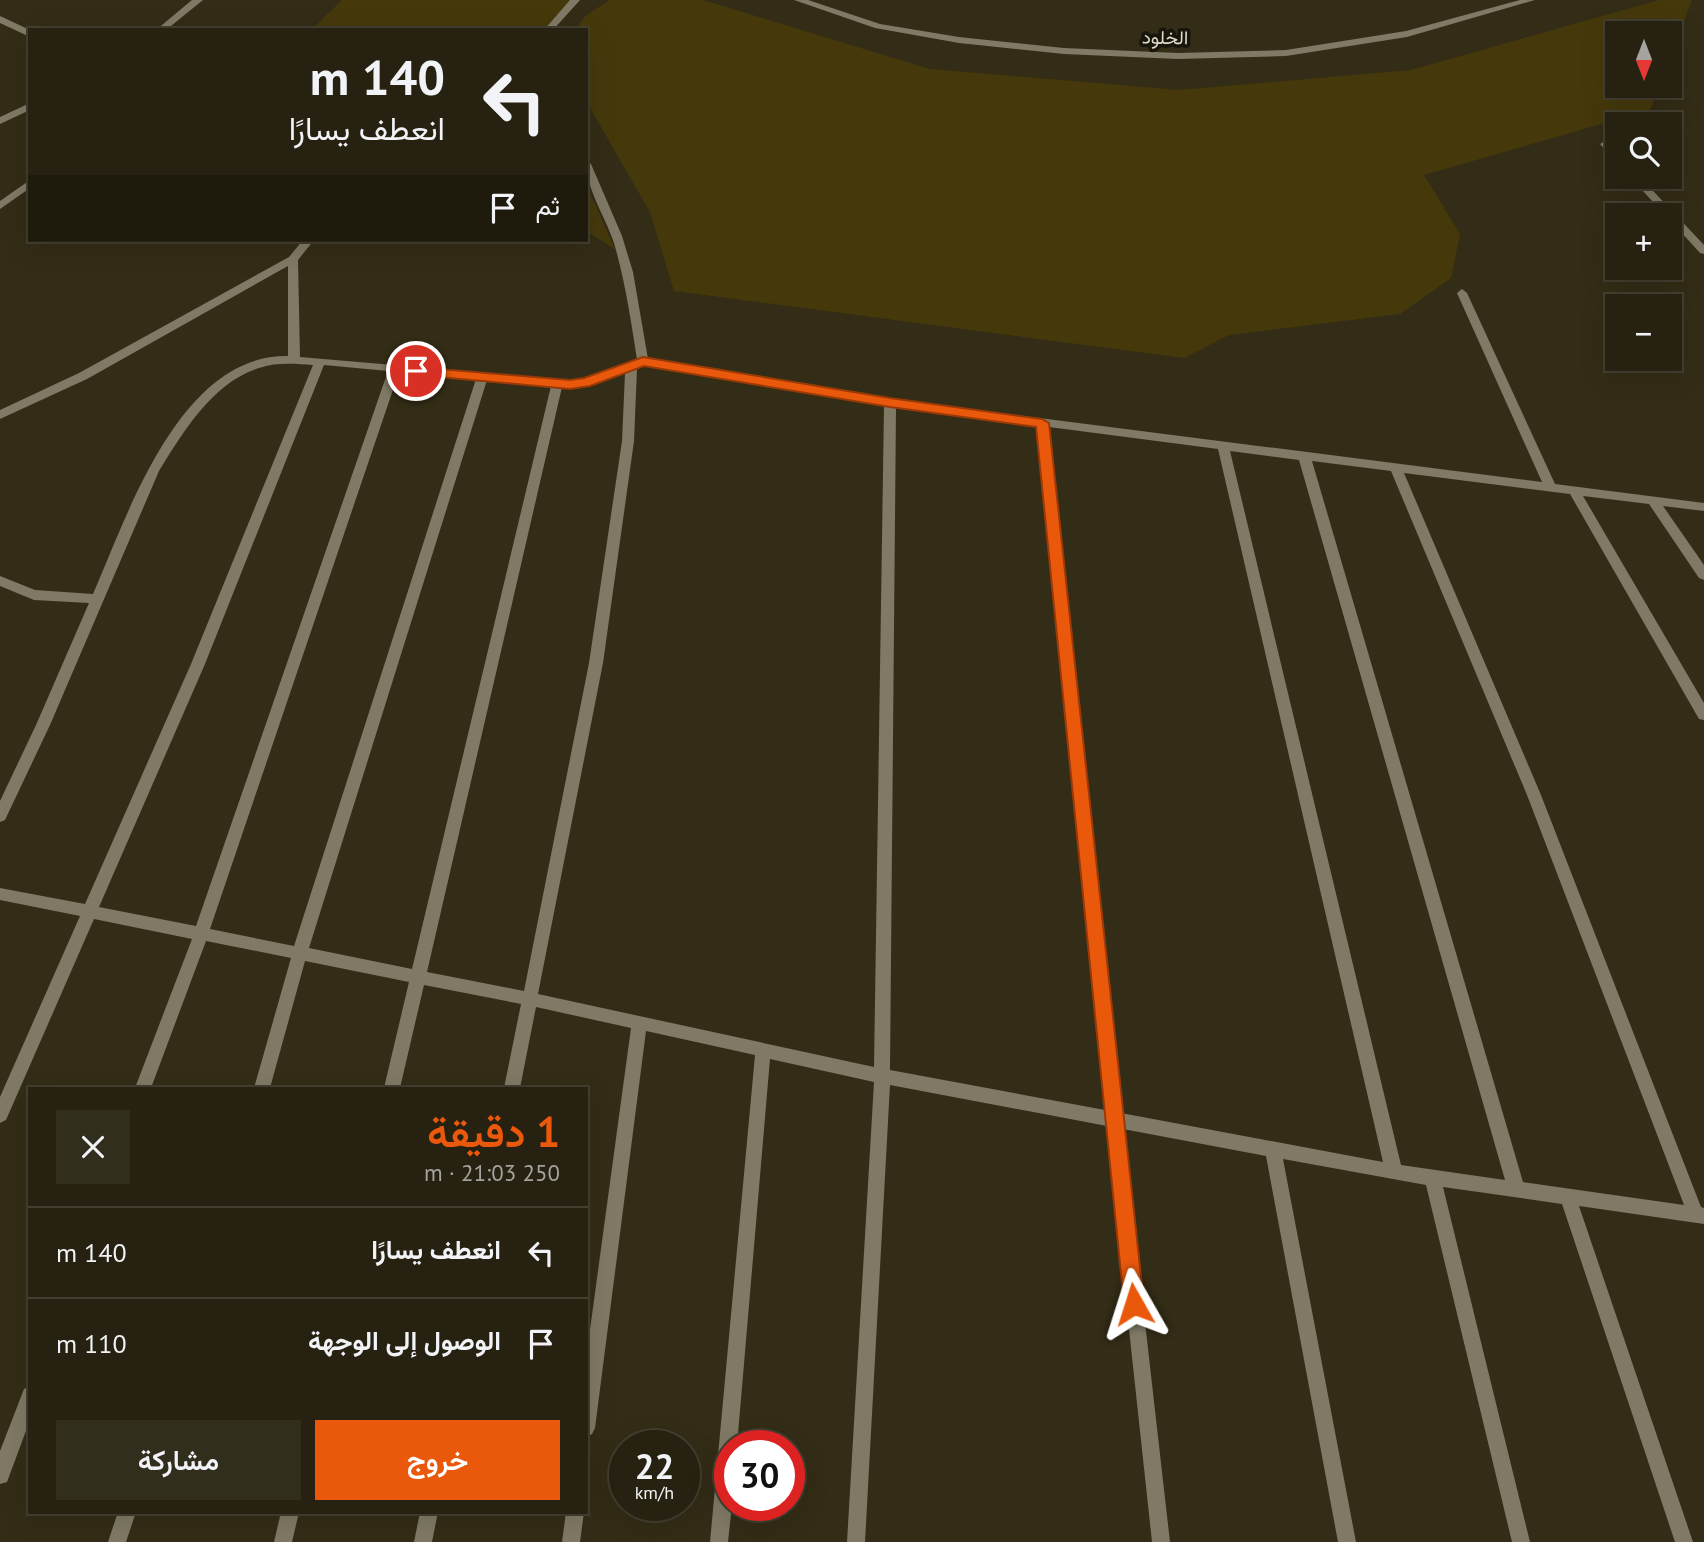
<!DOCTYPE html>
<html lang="ar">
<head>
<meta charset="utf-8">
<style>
	body { margin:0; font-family:"PT Sans",Vazirmatn,sans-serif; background:#322e1e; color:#f1f3f6; direction:rtl; height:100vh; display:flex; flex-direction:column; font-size:26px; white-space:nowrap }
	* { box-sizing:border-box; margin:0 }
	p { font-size:23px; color:#a4a39f }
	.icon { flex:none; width:38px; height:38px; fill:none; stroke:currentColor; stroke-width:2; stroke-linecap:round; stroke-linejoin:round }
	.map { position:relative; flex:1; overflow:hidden; direction:ltr }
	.side { position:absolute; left:28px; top:1087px; width:560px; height:427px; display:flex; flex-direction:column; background:#262110; border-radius:0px; box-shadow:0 7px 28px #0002,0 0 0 2px #423e30; direction:rtl }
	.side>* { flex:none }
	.hud { position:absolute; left:28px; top:28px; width:560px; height:214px; border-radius:0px; box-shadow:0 7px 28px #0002,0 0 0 2px #423e30; direction:rtl; background:#262110; color:#f1f3f6; overflow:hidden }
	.needle { width:46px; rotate:180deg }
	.controls { position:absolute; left:1605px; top:21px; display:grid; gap:14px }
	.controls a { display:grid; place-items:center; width:77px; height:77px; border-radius:0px; background:#262110; box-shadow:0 7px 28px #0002,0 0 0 2px #423e30; font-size:35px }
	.speed { position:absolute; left:609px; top:1430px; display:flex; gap:14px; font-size:35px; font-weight:700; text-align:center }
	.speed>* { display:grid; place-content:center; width:91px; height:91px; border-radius:50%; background:#262110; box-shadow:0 7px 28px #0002,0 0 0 2px #423e30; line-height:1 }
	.speed small { font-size:18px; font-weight:400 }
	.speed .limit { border:10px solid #d22; background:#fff; color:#111 }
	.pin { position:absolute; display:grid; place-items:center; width:60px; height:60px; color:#fff; margin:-30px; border:4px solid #fff; border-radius:50%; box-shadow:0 2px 7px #0007 }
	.me { position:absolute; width:77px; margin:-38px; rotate:354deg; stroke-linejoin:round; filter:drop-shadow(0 0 5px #0008) }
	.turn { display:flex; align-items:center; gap:24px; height:147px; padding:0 28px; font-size:32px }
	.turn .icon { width:91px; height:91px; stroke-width:2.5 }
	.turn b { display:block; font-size:49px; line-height:60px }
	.then { display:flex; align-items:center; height:66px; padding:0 28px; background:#0003; gap:14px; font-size:26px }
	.round { display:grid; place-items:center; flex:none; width:74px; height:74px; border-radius:0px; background:#322e1e }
	.head { display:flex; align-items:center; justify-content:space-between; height:119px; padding:0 28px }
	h1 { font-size:42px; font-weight:600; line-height:52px; color:#ea580c }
	.cta { display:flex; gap:14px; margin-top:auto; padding:14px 28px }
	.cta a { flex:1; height:80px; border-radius:0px; background:#ea580c; color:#fff; font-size:28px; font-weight:600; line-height:80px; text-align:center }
	.cta a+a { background:#322e1e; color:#f1f3f6 }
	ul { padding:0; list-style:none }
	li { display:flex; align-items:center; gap:21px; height:91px; padding:0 28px; border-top:2px solid #423e30 }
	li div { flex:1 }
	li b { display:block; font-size:26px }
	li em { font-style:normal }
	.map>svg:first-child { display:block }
	.green { fill:#45390c }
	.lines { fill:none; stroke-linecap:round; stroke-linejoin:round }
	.minor { fill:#7f7965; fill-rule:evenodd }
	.tertiary { fill:#7f7965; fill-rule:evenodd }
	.route { fill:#ea580c; stroke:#983908; stroke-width:2 }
	.labels { text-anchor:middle; stroke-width:7; stroke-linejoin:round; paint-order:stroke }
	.far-street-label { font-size:19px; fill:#dedacd; stroke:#18150b }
</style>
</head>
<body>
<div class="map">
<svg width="1704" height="1542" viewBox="0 0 1704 1542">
	<rect width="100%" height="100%" fill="#332c16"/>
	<g class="green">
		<path d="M342,0H572L550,30H311Z"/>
		<path d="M610,0H703L930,69L1179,90L1411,70L1659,0H1692L1670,58V33H1617V86H1659L1650,110L1424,175L1460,234L1451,278L1400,314L1229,335L1184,358L674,291L650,212L586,101V30H576L585,16Z"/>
		<path d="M586,184L615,249L586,231Z"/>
	</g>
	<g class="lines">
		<g class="minor">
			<path d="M192,0H203L166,30H156Z"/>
			<path d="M570,0H580L553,30H544Z"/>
			<path d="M0,16L30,30V37L0,23Z"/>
			<path d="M30,103V110L0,124V117Z"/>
			<path d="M1605,141L1617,151V160L1613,159L1600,144Z"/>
			<path d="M586,161L591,164L622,236L633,272L648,359L890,399L1542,482L1457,293L1462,289L1467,293L1555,484L1704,503V511L1663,506L1704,565V580L1699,578L1649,504L1583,496L1704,703V720L1699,719L1570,494L1404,473L1541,795L1701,1207L1704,1208V1224L1579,1206L1693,1542H1675L1562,1204L1443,1187L1530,1542H1512L1426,1185L1283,1159L1356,1542H1338L1266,1156L1123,1129L1170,1542H1152L1107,1126L890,1085L865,1542H847L874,1082L770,1059L737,1446H730V1505H732L728,1542H710L755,1055L646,1031L595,1428L592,1434L586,1437V1359L631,1028L536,1007L520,1088H504L521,1004L424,985L400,1088H384L409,982L305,961L270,1088H254L291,958L206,941L151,1088H135L192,939L94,919L6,1120L0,1123V1097L80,916L0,900V888L85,904L191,664L313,365C295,364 277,362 259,368C213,382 183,432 159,471L50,725L5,820L0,822V801L36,725L89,603L34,600L0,586V576L35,590L93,594C128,514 180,354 288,356V266L87,379L0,419V410L79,373L289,257L303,240H314L298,260L300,357L570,380L585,379L637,360C631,320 625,281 614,243C605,215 586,190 586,161ZM324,365L388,371L196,926L99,907L205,664ZM644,366L884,406L874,1067L538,994L603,663L634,441L637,369ZM399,372L476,379L294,946L210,929ZM625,373L622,441L589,663L524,991L427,972L562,387H586ZM487,380L551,386L412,969L309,948ZM896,408L1037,426L1105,1110L890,1070ZM1049,427L1218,449L1383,1162L1121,1113ZM1230,451L1299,460L1505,1180L1401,1165ZM1312,461L1391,471L1527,795L1684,1205L1523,1182Z"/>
			<path d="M1630,177H1640L1704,245V254L1700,253L1670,220V215H1665Z"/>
			<path d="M30,180V188L0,209V201Z"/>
			<path d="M30,1386V1420L7,1482L0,1484V1451L24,1389Z"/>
			<path d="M118,1512H136L126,1542H108Z"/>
			<path d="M281,1512H299L292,1542H274Z"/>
			<path d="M420,1512H438L432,1542H414Z"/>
			<path d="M566,1512H584L580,1542H562Z"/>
		</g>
		<path class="tertiary" d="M794,0H808L880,24L959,37L1064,48L1178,53L1286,50L1406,31L1520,0H1535L1407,37L1286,56L1178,59L1064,54L959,43L875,28Z"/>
	</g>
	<path class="route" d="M643,357L890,398L1042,419L1049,423L1144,1304L1141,1311L1134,1314L1127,1311L1124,1304L1036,427L890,407L644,366L590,386L570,389L416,375L409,371L416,367L570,380L584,378Z"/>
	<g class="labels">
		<g class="far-street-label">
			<text transform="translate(1165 37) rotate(1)" y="7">الخلود</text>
		</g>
	</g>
</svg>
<div class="controls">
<a><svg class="needle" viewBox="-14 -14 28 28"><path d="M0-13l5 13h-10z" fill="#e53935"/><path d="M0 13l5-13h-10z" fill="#a4a39f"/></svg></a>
<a><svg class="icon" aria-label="search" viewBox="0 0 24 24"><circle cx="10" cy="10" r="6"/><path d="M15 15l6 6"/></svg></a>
<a>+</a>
<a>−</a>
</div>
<div class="speed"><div>22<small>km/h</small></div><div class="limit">30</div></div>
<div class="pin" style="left:416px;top:371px;background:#d93025"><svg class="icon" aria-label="arrive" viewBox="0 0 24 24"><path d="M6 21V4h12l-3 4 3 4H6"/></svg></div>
<svg class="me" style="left:1134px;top:1304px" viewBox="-20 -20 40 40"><path d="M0-17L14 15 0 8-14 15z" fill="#ea580c" stroke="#fff" stroke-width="4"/></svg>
<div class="hud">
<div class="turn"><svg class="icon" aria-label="left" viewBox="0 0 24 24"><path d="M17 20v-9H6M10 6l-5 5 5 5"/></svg><div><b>140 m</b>انعطف يسارًا</div></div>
<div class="then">ثم<svg class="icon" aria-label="arrive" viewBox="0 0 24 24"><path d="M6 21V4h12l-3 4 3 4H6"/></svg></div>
</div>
<section class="side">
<div class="head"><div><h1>1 دقيقة</h1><p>250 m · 21:03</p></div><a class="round"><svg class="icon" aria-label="close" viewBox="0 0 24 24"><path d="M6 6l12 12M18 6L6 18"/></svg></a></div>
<ul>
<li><svg class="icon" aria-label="left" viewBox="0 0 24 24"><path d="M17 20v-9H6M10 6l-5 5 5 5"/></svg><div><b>انعطف يسارًا</b></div><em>140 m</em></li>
<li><svg class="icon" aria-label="arrive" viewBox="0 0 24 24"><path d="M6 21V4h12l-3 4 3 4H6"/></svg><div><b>الوصول إلى الوجهة</b></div><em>110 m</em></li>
</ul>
<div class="cta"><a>خروج</a><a>مشاركة</a></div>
</section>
</div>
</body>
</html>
